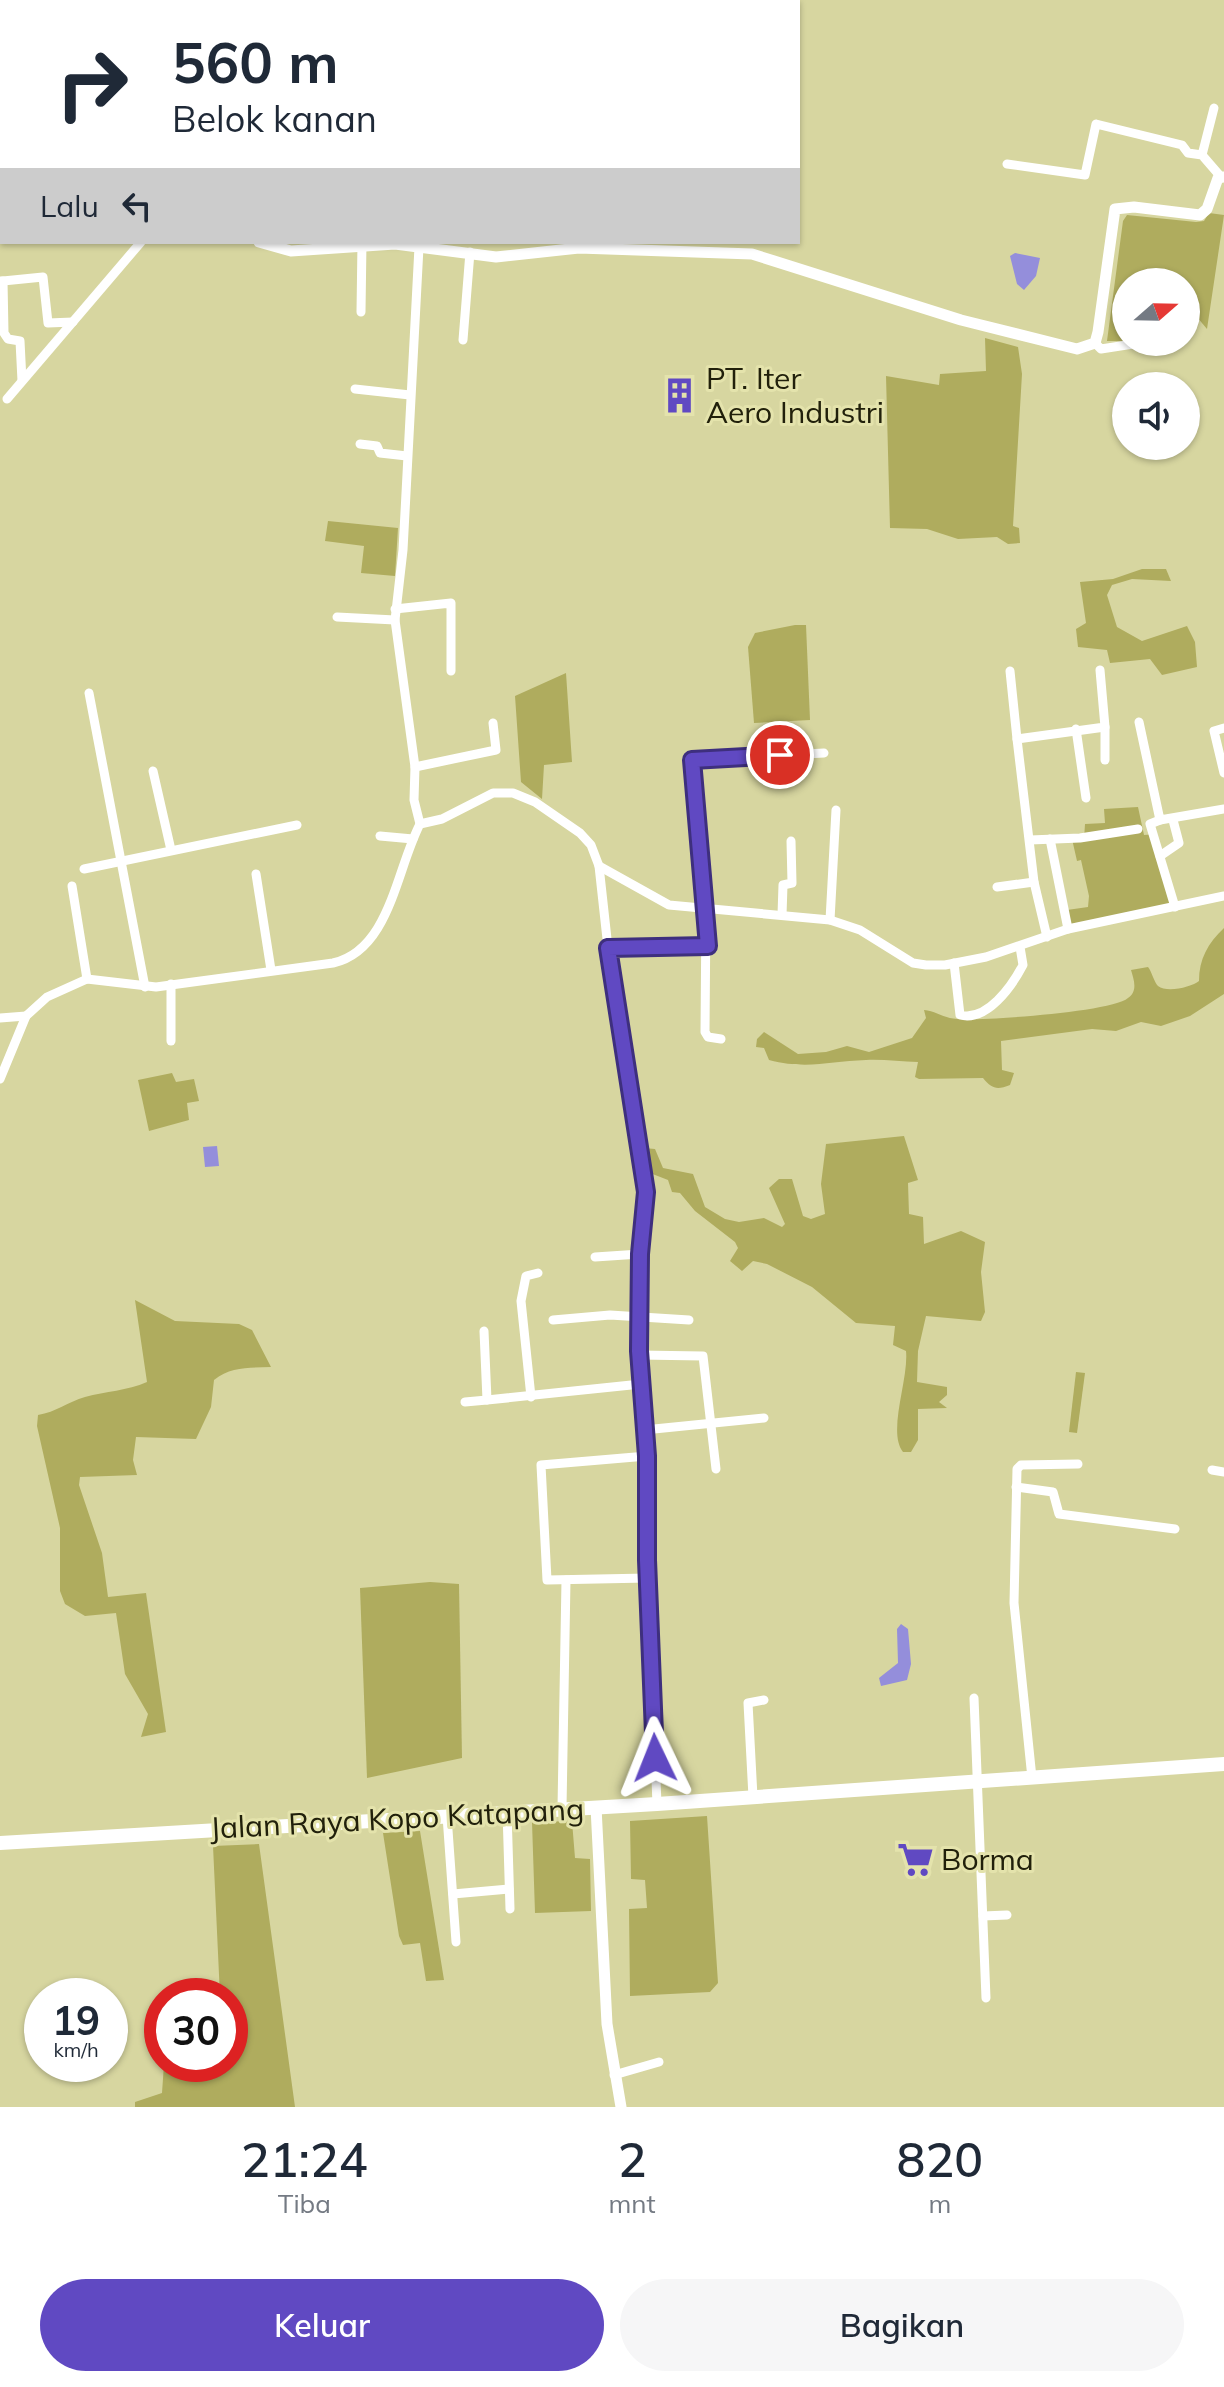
<!DOCTYPE html>
<html lang="id">
<head>
<meta charset="utf-8">
<style>
	body { margin:0; font-family:Mulish,sans-serif; background:#f6f6f7; color:#1f2937; height:100vh; display:flex; flex-direction:column; font-size:30px; white-space:nowrap }
	* { box-sizing:border-box; margin:0 }
	p { font-size:26px; color:#747a83 }
	.icon { flex:none; width:44px; height:44px; fill:none; stroke:currentColor; stroke-width:2; stroke-linecap:round; stroke-linejoin:round }
	.map { position:relative; height:2107px; overflow:hidden }
	.side { display:flex; flex-direction:column; background:#fff; flex:1 }
	.side>* { flex:none }
	.banner { position:absolute; left:0px; top:0px; width:800px; height:244px; box-shadow:0 2px 6px #0004; background:#fff; color:#1f2937; overflow:hidden }
	.needle { width:52px; rotate:70deg }
	.controls { position:absolute; left:1112px; top:268px; display:grid; gap:16px }
	.controls a { display:grid; place-items:center; width:88px; height:88px; border-radius:50%; background:#fff; box-shadow:0 2px 6px #0004; font-size:40px }
	.speed { position:absolute; left:24px; top:1978px; display:flex; gap:16px; font-size:40px; font-weight:700; text-align:center }
	.speed>* { display:grid; place-content:center; width:104px; height:104px; border-radius:50%; background:#fff; box-shadow:0 2px 6px #0004; line-height:1 }
	.speed small { font-size:20px; font-weight:400 }
	.speed .limit { border:12px solid #d22; background:#fff; color:#111 }
	.pin { position:absolute; display:grid; place-items:center; width:68px; height:68px; color:#fff; margin:-34px; border:4px solid #fff; border-radius:50%; box-shadow:0 2px 8px #0007 }
	.me { position:absolute; width:88px; margin:-44px; rotate:358deg; stroke-linejoin:round; filter:drop-shadow(0 0 6px #0008) }
	.turn { display:flex; align-items:center; gap:28px; height:168px; padding:0 40px; font-size:36px }
	.turn .icon { width:104px; height:104px; stroke-width:2.5 }
	.turn b { display:block; font-size:56px; line-height:68px }
	.then { display:flex; align-items:center; height:76px; padding:0 40px; background:#0003; gap:16px; font-size:30px }
	.eta { display:flex; justify-content:space-evenly; align-items:center; height:136px; text-align:center }
	.eta b { font-size:48px; font-weight:600; line-height:56px }
	.button { display:flex; gap:16px; margin-top:auto; padding:16px 40px }
	.button a { flex:1; height:92px; border-radius:48px; background:#6049c2; color:#fff; font-size:32px; font-weight:600; line-height:92px; text-align:center }
	.button a+a { background:#f6f6f7; color:#1f2937 }
	.map>svg:first-child { display:block }
	.green { fill:#afac5e }
	.water { fill:#948edb }
	.lines { fill:none; stroke-linecap:round; stroke-linejoin:round }
	.minor { stroke:#fff; stroke-width:9 }
	.tertiary { stroke:#fff; stroke-width:11 }
	.primary { stroke:#fff; stroke-width:14 }
	.route-casing { stroke:#3e2f7e; stroke-width:20 }
	.route { stroke:#6049c2; stroke-width:14 }
	.labels { text-anchor:middle; stroke-width:6; stroke-linejoin:round; paint-order:stroke }
	.poi-label { font-size:30px; fill:#21200b; stroke:#e4e3ac; text-anchor:start }
	.street-label { font-size:30px; fill:#21200b; stroke:#e4e3ac }
</style>
</head>
<body>
<div class="map">
<svg width="1224" height="2107" viewBox="0 0 1224 2107">
	<rect width="100%" height="100%" fill="#d7d6a0"/>
	<g class="green">
		<path d="M1209,213L1224,215L1207,329L1197,317L1186,318V282H1126V341H1107L1123,221L1127,215L1196,222L1204,221Z"/>
		<path d="M985,338L1018,347L1022,374L1013,526L1019,528L1020,543L1008,544L997,537L958,539L927,529L890,528L886,376L939,385L940,374L986,371Z"/>
		<path d="M328,521L398,528L395,576L361,573L364,546L325,541Z"/>
		<path d="M1142,569H1166L1171,581L1132,579L1112,585L1107,595L1117,627L1142,641L1187,626L1195,642L1197,667L1162,675L1150,659L1110,663L1107,650L1078,647L1076,629L1086,623L1080,582L1113,579Z"/>
		<path d="M795,625H806L810,720L754,723L748,647L755,633Z"/>
		<path d="M566,673L572,762L544,765L542,799L521,782L515,696Z"/>
		<path d="M1138,807L1144,835L1157,834L1174,903L1069,925L1067,910L1088,907L1089,896L1081,860L1077,861L1072,839H1084L1085,824L1105,823L1104,809Z"/>
		<path d="M1224,928V994L1190,1016L1161,1026L1141,1022L1116,1031L1092,1029L1001,1041L1002,1070L1014,1073L1010,1085C997,1090 992,1089 983,1078L919,1079L915,1077L918,1062C901,1062 883,1059 866,1060C830,1061 807,1070 769,1060L764,1048L756,1047L757,1039L764,1032L798,1054L826,1052L847,1046L869,1052L912,1038L926,1018L924,1010C936,1011 943,1018 957,1019C983,1021 1112,1012 1128,998C1138,991 1134,980 1131,970L1148,967C1152,972 1154,982 1158,986C1167,993 1192,987 1199,981C1199,959 1208,943 1224,928Z"/>
		<path d="M172,1073L176,1082L194,1079L199,1101L187,1103L189,1120L149,1131L138,1080Z"/>
		<path d="M904,1136L918,1180L908,1183L909,1214L923,1217L924,1244L961,1231L985,1242L981,1272L985,1312L981,1321L926,1316L918,1351L917,1382L947,1387V1395L939,1402L947,1408L918,1409V1440L911,1452H903C887,1432 909,1379 906,1351L893,1345L895,1326L856,1323L812,1287L767,1264L753,1261L742,1271L730,1261L738,1248L735,1242L695,1211L680,1193L672,1192L668,1180L650,1173L644,1148L655,1149L663,1168L693,1174L705,1207L725,1219L739,1222L764,1218L782,1227L785,1224L769,1188L779,1179H792L803,1216L811,1219L825,1214L821,1184L826,1144Z"/>
		<path d="M135,1300L175,1321L239,1324L252,1330L271,1367C250,1368 231,1366 214,1380L211,1407L196,1439L136,1437L133,1460L137,1475L80,1477L79,1485L102,1553L108,1597L146,1593L166,1732L141,1737L148,1714L125,1674L116,1613L85,1616L65,1604L60,1591V1528L37,1426L38,1415C56,1412 68,1402 85,1397C106,1391 127,1391 147,1382Z"/>
		<path d="M1076,1372L1085,1373L1077,1433L1069,1432Z"/>
		<path d="M430,1582L459,1584L462,1758L367,1778L360,1588Z"/>
		<path d="M707,1816L718,1983L710,1992L630,1996L629,1909L647,1908L645,1880L631,1879L630,1821Z"/>
		<path d="M572,1821L575,1858L590,1859L591,1911L535,1913L532,1822Z"/>
		<path d="M420,1831L444,1980L426,1981L420,1943L403,1945L399,1936L383,1833Z"/>
		<path d="M259,1844L295,2107H135V2102L162,2093L164,2064H230V1996H220L213,1846Z"/>
	</g>
	<g class="water">
		<path d="M1015,253L1040,258L1036,276L1024,290L1017,284L1010,256Z"/>
		<path d="M217,1146L219,1166L205,1167L203,1147Z"/>
		<path d="M901,1624L908,1629L911,1664L907,1680L881,1686L879,1678L898,1663L897,1629Z"/>
	</g>
	<g class="lines">
		<g class="minor">
			<path d="M325,2L327,0"/>
			<path d="M0,132H2"/>
			<path d="M1202,155L1214,108"/>
			<path d="M1007,164L1085,175L1096,124L1182,145L1188,153L1202,155L1221,177"/>
			<path d="M419,247L403,550L395,620L415,767L414,800L420,824"/>
			<path d="M0,281H3L4,333L8,339L20,341L22,381"/>
			<path d="M3,281L43,277L48,323L73,322"/>
			<path d="M361,312L362,242"/>
			<path d="M463,340L470,252"/>
			<path d="M1095,343L1101,349L1146,342L1170,347"/>
			<path d="M355,389L410,395"/>
			<path d="M7,399L141,242"/>
			<path d="M360,444L377,446L380,453L407,456"/>
			<path d="M395,609L451,603V671"/>
			<path d="M337,617L395,620"/>
			<path d="M1010,671L1017,739"/>
			<path d="M89,693L145,987"/>
			<path d="M1139,722L1160,820L1224,809"/>
			<path d="M1105,727V760"/>
			<path d="M1224,728L1214,731L1224,773"/>
			<path d="M1076,729L1086,798"/>
			<path d="M415,767L496,750L493,723"/>
			<path d="M153,771L171,850"/>
			<path d="M1160,820L1150,824L1175,907"/>
			<path d="M380,836L413,839"/>
			<path d="M1050,839L1068,929"/>
			<path d="M1030,840L1080,838L1138,829"/>
			<path d="M1160,856L1179,843L1173,820"/>
			<path d="M599,866L669,905L830,920L860,930L913,963L926,965H945L986,957L1068,929L1224,896"/>
			<path d="M84,869L297,825"/>
			<path d="M256,874L271,970"/>
			<path d="M72,886L87,979"/>
			<path d="M997,887L1034,882"/>
			<path d="M782,915L783,885L792,883L791,841"/>
			<path d="M830,920L836,810"/>
			<path d="M1047,937L1034,882L1017,739L1105,727L1100,670"/>
			<path d="M608,948L708,946"/>
			<path d="M954,963L960,1015C987,1022 1012,986 1023,965L1020,947"/>
			<path d="M0,1018L26,1016"/>
			<path d="M721,1039L708,1037L705,1032L706,908L692,760L824,753"/>
			<path d="M171,1041V984"/>
			<path d="M0,1079L26,1016L47,997L87,979L156,987L333,963C390,950 396,870 420,824L442,819L493,793H513L535,802L580,833L591,845L599,866L608,948L646,1192L640,1254L639,1355L647,1456V1560L657,1804"/>
			<path d="M595,1257L640,1254"/>
			<path d="M553,1320L610,1315L689,1320"/>
			<path d="M484,1331L487,1400L641,1384"/>
			<path d="M639,1355L703,1356L716,1469"/>
			<path d="M531,1397L521,1301L526,1276L538,1273"/>
			<path d="M465,1402L487,1400"/>
			<path d="M644,1430L764,1418"/>
			<path d="M647,1456L541,1465L547,1580L648,1578"/>
			<path d="M1212,1470L1224,1472"/>
			<path d="M1016,1487L1053,1492L1059,1514L1175,1529"/>
			<path d="M974,1698L986,1998"/>
			<path d="M1032,1778L1014,1603L1017,1469L1021,1465L1078,1464"/>
			<path d="M753,1797L748,1703L764,1700"/>
			<path d="M562,1808L566,1580"/>
			<path d="M507,1811L510,1909"/>
			<path d="M447,1816L456,1942"/>
			<path d="M453,1894L509,1889"/>
			<path d="M983,1916L1007,1915"/>
			<path d="M614,2075L659,2062"/>
		</g>
		<g class="tertiary">
			<path d="M0,21L2,25"/>
			<path d="M259,242L291,251L395,244L496,257L579,248L752,254L961,320L1077,349L1095,343L1098,332L1115,209L1134,207L1200,215L1207,209L1218,178L1224,177"/>
			<path d="M596,1807L607,2024L621,2107"/>
		</g>
		<path class="primary" d="M0,1843L657,1804L1224,1764"/>
	</g>
	<g class="lines">
		<defs>
			<path id="route" d="M655,1758L647,1560V1456L639,1351L640,1254L646,1192L608,948L708,946L692,760L780,755"/>
		</defs>
		<use href="#route" class="route-casing"/>
		<use href="#route" class="route"/>
	</g>
	<defs>
		<symbol id="building-bare" viewBox="-9 -9 18 18"><path d="M-4-6H4V6H1V3H-1V6H-4ZM-2.5-4.3h1.7v1.8h-1.7ZM.8-4.3h1.7v1.8H.8ZM-2.5-1h1.7V.8h-1.7ZM.8-1h1.7V.8H.8Z" fill="#6049c2" stroke="#e4e3ac" stroke-width="2.5" paint-order="stroke"/></symbol>
		<symbol id="supermarket-bare" viewBox="-9 -9 18 18"><path d="M-6-5.5h2.5l.6 2H6L4.5 2H-2.5L-4.4-4H-6ZM-1.5 3.2a1.3 1.3 0 1 0 .1 0ZM3 3.2a1.3 1.3 0 1 0 .1 0Z" fill="#6049c2" stroke="#e4e3ac" stroke-width="2.5" paint-order="stroke"/></symbol>
	</defs>
	<g fill-rule="evenodd">
		<use href="#building-bare" x="654" y="370" width="51" height="51"/>
		<use href="#supermarket-bare" x="890" y="1834" width="51" height="51"/>
	</g>
	<g class="labels">
		<g class="poi-label">
			<text x="706" y="389">PT. Iter<tspan x="706" dy="34">Aero Industri</tspan></text>
			<text x="941" y="1870">Borma</text>
		</g>
		<g class="street-label">
			<text transform="translate(397 1819) rotate(-3)" y="10">Jalan Raya Kopo Katapang</text>
		</g>
	</g>
</svg>
<div class="controls">
<a><svg class="needle" viewBox="-14 -14 28 28"><path d="M0-13l5 13h-10z" fill="#e53935"/><path d="M0 13l5-13h-10z" fill="#747a83"/></svg></a>
<a><svg class="icon" aria-label="sound" viewBox="0 0 24 24"><path d="M4 9h4l5-4v14l-5-4H4zM17 9q2 3 0 6"/></svg></a>
</div>
<div class="speed"><div>19<small>km/h</small></div><div class="limit">30</div></div>
<div class="pin" style="left:780px;top:755px;background:#d93025"><svg class="icon" aria-label="arrive" viewBox="0 0 24 24"><path d="M6 21V4h12l-3 4 3 4H6"/></svg></div>
<svg class="me" style="left:655px;top:1758px" viewBox="-20 -20 40 40"><path d="M0-17L14 15 0 8-14 15z" fill="#6049c2" stroke="#fff" stroke-width="4"/></svg>
<div class="banner">
<div class="turn"><svg class="icon" aria-label="right" viewBox="0 0 24 24"><path d="M7 20v-9h11M14 6l5 5-5 5"/></svg><div><b>560 m</b>Belok kanan</div></div>
<div class="then">Lalu<svg class="icon" aria-label="left" viewBox="0 0 24 24"><path d="M17 20v-9H6M10 6l-5 5 5 5"/></svg></div>
</div>
</div>
<section class="side">
<div class="eta">
<div><b>21:24</b><p>Tiba</p></div>
<div><b>2</b><p>mnt</p></div>
<div><b>820</b><p>m</p></div>
</div>
<div class="button"><a>Keluar</a><a>Bagikan</a></div>
</section>
</body>
</html>
